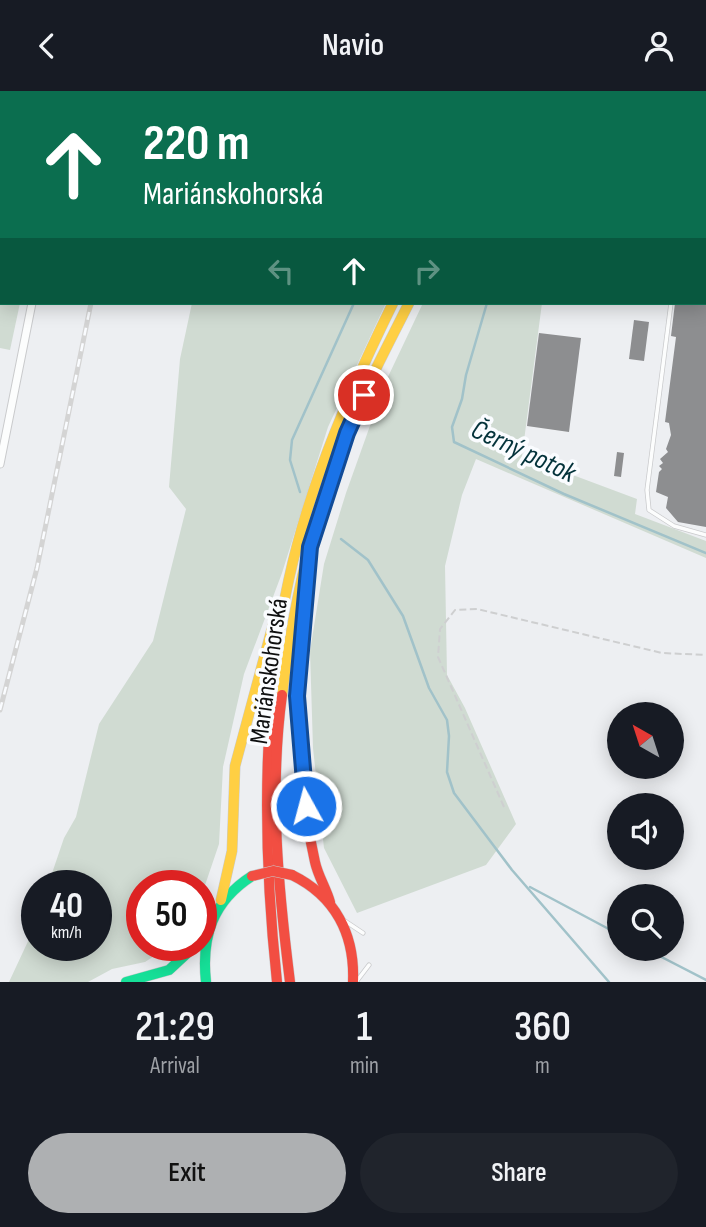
<!DOCTYPE html>
<html lang="en">
<head>
<meta charset="utf-8">
<style>
	body { margin:0; font-family:"Sofia Sans Condensed",sans-serif; background:#20242c; color:#f1f3f6; height:100vh; display:flex; flex-direction:column; font-size:26px; white-space:nowrap }
	* { box-sizing:border-box; margin:0 }
	p { font-size:23px; color:#9ea1a6 }
	.icon { flex:none; width:38px; height:38px; fill:none; stroke:currentColor; stroke-width:2; stroke-linecap:round; stroke-linejoin:round }
	.map { position:relative; height:891px; overflow:hidden }
	.drawer { display:flex; flex-direction:column; background:#171b24; flex:1 }
	.drawer>* { flex:none }
	.hud { position:absolute; left:0px; top:0px; width:707px; height:214px; box-shadow:0 4px 18px #0003; background:#0b6e4f; color:#fff; overflow:hidden }
	.needle { width:46px; rotate:321deg }
	.buttons { position:absolute; left:607px; top:611px; display:grid; gap:14px }
	.buttons a { display:grid; place-items:center; width:77px; height:77px; border-radius:50%; background:#171b24; box-shadow:0 4px 18px #0003; font-size:35px }
	.speed { position:absolute; left:21px; top:779px; display:flex; gap:14px; font-size:35px; font-weight:700; text-align:center }
	.speed>* { display:grid; place-content:center; width:91px; height:91px; border-radius:50%; background:#171b24; box-shadow:0 4px 18px #0003; line-height:1 }
	.speed small { font-size:18px; font-weight:400 }
	.speed .limit { border:10px solid #d22; background:#fff; color:#111 }
	.pin { position:absolute; display:grid; place-items:center; width:60px; height:60px; color:#fff; margin:-30px; border:4px solid #fff; border-radius:50%; box-shadow:0 2px 7px #0007 }
	.me { position:absolute; width:77px; margin:-38px; rotate:353deg; stroke-linejoin:round; filter:drop-shadow(0 0 5px #0008) }
	.turn { display:flex; align-items:center; gap:24px; height:147px; padding:0 28px; font-size:32px }
	.turn .icon { width:91px; height:91px; stroke-width:2.5 }
	.turn b { display:block; font-size:49px; line-height:60px }
	.lanes { display:flex; align-items:center; height:66px; padding:0 28px; background:#0003; justify-content:center; gap:35px; direction:ltr }
	.lanes .off { opacity:.35 }
	.eta { display:flex; justify-content:space-evenly; align-items:center; height:119px; text-align:center }
	.eta b { font-size:42px; font-weight:600; line-height:49px }
	.action { display:flex; gap:14px; margin-top:auto; padding:14px 28px }
	.action a { flex:1; height:80px; border-radius:42px; background:#aeb0b2; color:#111; font-size:28px; font-weight:600; line-height:80px; text-align:center }
	.action a+a { background:#20242c; color:#f1f3f6 }
	header { display:flex; justify-content:space-between; align-items:center; height:91px; padding:0 28px; background:#171b24; font-size:32px; font-weight:600 }
	.map>svg:first-child { display:block }
	.green { fill:#d0dbd2 }
	.lines { fill:none; stroke-linecap:round; stroke-linejoin:round }
	.stream { stroke:#a1c2c9; stroke-width:2.5 }
	.building { fill:#8d8e90 }
	.secondary-tunnel { stroke:#cccdd0; stroke-width:10; stroke-dasharray:10 5; stroke-linecap:butt }
	.lane-casing { stroke:#c9cacc; stroke-width:5 }
	.street-casing { stroke:#c9cacc; stroke-width:9 }
	.fast-casing { stroke:#c9cacc; stroke-width:11 }
	.slow-casing { stroke:#c9cacc; stroke-width:11 }
	.jam-casing { stroke:#c9cacc; stroke-width:11 }
	.path { stroke:#cecfd0; stroke-width:2; stroke-dasharray:7 3.5; stroke-linecap:butt }
	.lane { stroke:#fcfdfd; stroke-width:3.5 }
	.street { stroke:#fcfdfd; stroke-width:7 }
	.fast { stroke:#16e098; stroke-width:10 }
	.slow { stroke:#ffcf43; stroke-width:10 }
	.jam { stroke:#f24e42; stroke-width:10 }
	.rail-casing { stroke:#d4d4d4; stroke-width:5 }
	.rail { stroke:#fafcff; stroke-width:2.5; stroke-dasharray:8; stroke-linecap:butt }
	.jam-bridge-casing { stroke:#c9cacc; stroke-width:11; stroke-linecap:butt }
	.jam-bridge { stroke:#f24e42; stroke-width:10 }
	.route-casing { stroke:#114b97; stroke-width:18 }
	.route { stroke:#1a73e8; stroke-width:12 }
	.labels { text-anchor:middle; stroke-width:7; stroke-linejoin:round; paint-order:stroke }
	.street-label { font-size:26px; fill:#0e0f10; stroke:#fafcff }
	.water-label { font-size:28px; font-style:italic; fill:#04333b; stroke:#fafcff }
</style>
</head>
<body>
<header><svg class="icon" aria-label="back" viewBox="0 0 24 24"><path d="M15 5l-7 7 7 7"/></svg>Navio<svg class="icon" aria-label="person" viewBox="0 0 24 24"><circle cx="12" cy="8" r="4"/><path d="M4 21q1-7 8-7t8 7"/></svg></header>
<div class="map">
<svg width="706" height="891" viewBox="0 0 706 891">
	<rect width="100%" height="100%" fill="#edeff2"/>
	<g class="green">
		<path d="M0,0H53L2,2V212H20L10,259L0,257Z"/>
		<path d="M192,212H386L328,336L282,482L244,583L223,676L219,753L201,806V794H142V854H171L145,871L112,878L88,891H9L37,831V854H96V794H48L64,747L76,726L99,633L153,550L186,418L169,396L180,268Z"/>
		<path d="M423,212H542L522,365L637,408L635,423L706,450V467L476,368L462,404L445,475L447,584L465,617L516,733L486,774L357,822L324,757L313,657L310,560L324,473L346,402L386,290Z"/>
	</g>
	<g class="lines">
		<g class="stream">
			<path d="M487,212L466,284L462,308L452,336L454,351L564,403L706,462"/>
			<path d="M300,401L290,369L292,349L354,212"/>
			<path d="M341,448L368,469L403,525L429,597L447,629L449,645L447,681L454,702L512,779L609,891"/>
			<path d="M530,796L620,844"/>
			<path d="M646,858L706,889"/>
		</g>
	</g>
	<g class="building">
		<path d="M675,212L706,213V436L678,431L666,417L668,406L656,401L659,381L662,378L659,375L663,372L660,368L668,361L666,358L671,344L669,332L665,331L676,246L671,245Z"/>
		<path d="M634,229L649,231L644,270L629,268Z"/>
		<path d="M539,242L581,247L569,341L527,335Z"/>
		<path d="M617,361L624,362L621,386L614,385Z"/>
	</g>
	<g class="lines">
		<path class="secondary-tunnel" d="M227,0L231,2"/>
		<defs>
			<g id="lane">
				<path d="M653,0L654,2"/>
				<path d="M673,2L674,0"/>
				<path d="M694,2L695,0"/>
				<path d="M705,160H706"/>
				<path d="M671,212L647,399L649,419L674,435L706,444"/>
				<path d="M345,830L363,842"/>
				<path d="M356,891L369,874"/>
			</g>
			<g id="street">
				<path d="M64,0V2"/>
				<path d="M705,118L706,119"/>
				<path d="M0,373L32,212"/>
			</g>
			<g id="fast">
				<path d="M329,2L332,0"/>
				<path d="M557,2L559,0"/>
				<path d="M126,891L169,879L196,854"/>
				<path d="M206,891C201,845 213,810 252,785"/>
			</g>
			<g id="slow">
				<path d="M358,0V2"/>
				<path d="M345,2L346,0"/>
				<path d="M494,2L495,0"/>
				<path d="M277,557C292,434 339,322 393,212"/>
				<path d="M282,604C293,513 314,422 348,338C366,295 388,254 409,212"/>
				<path d="M221,809L232,760L235,675L278,515"/>
			</g>
			<g id="jam">
				<path d="M515,2L516,0"/>
				<path d="M305,505C297,593 295,684 315,771C318,785 326,797 330,811"/>
				<path d="M277,557C262,669 265,779 277,891"/>
				<path d="M282,604C269,700 278,795 290,891"/>
				<path d="M292,784C335,805 355,843 353,891"/>
			</g>
		</defs>
		<use href="#lane" class="lane-casing"/>
		<use href="#street" class="street-casing"/>
		<use href="#fast" class="fast-casing"/>
		<use href="#slow" class="slow-casing"/>
		<use href="#jam" class="jam-casing"/>
		<g class="path">
			<path d="M139,2L140,0"/>
			<path d="M702,2L703,0"/>
			<path d="M504,716L438,566L440,538L455,519L477,518L662,562L706,564"/>
		</g>
		<use href="#lane" class="lane"/>
		<use href="#street" class="street"/>
		<use href="#fast" class="fast"/>
		<use href="#slow" class="slow"/>
		<use href="#jam" class="jam"/>
		<defs>
			<g id="rail">
				<path d="M134,2L135,0"/>
				<path d="M0,619L37,477L91,212"/>
			</g>
		</defs>
		<use href="#rail" class="rail-casing"/>
		<use href="#rail" class="rail"/>
		<defs>
			<path id="jam-bridge" d="M252,785L273,780L292,784"/>
		</defs>
		<use href="#jam-bridge" class="jam-bridge-casing"/>
		<use href="#jam-bridge" class="jam-bridge"/>
	</g>
	<g class="lines">
		<defs>
			<path id="route" d="M306,715L297,605L310,456L347,342L364,304"/>
		</defs>
		<use href="#route" class="route-casing"/>
		<use href="#route" class="route"/>
	</g>
	<g class="labels">
		<g class="street-label">
			<text transform="translate(268 580) rotate(-82)" y="9">Mariánskohorská</text>
		</g>
		<g class="water-label">
			<text transform="translate(524 359) rotate(25)" y="10">Černý potok</text>
		</g>
	</g>
</svg>
<div class="buttons">
<a><svg class="needle" viewBox="-14 -14 28 28"><path d="M0-13l5 13h-10z" fill="#e53935"/><path d="M0 13l5-13h-10z" fill="#9ea1a6"/></svg></a>
<a><svg class="icon" aria-label="sound" viewBox="0 0 24 24"><path d="M4 9h4l5-4v14l-5-4H4zM17 9q2 3 0 6"/></svg></a>
<a><svg class="icon" aria-label="search" viewBox="0 0 24 24"><circle cx="10" cy="10" r="6"/><path d="M15 15l6 6"/></svg></a>
</div>
<div class="speed"><div>40<small>km/h</small></div><div class="limit">50</div></div>
<div class="pin" style="left:364px;top:304px;background:#d93025"><svg class="icon" aria-label="arrive" viewBox="0 0 24 24"><path d="M6 21V4h12l-3 4 3 4H6"/></svg></div>
<svg class="me" style="left:306px;top:715px" viewBox="-20 -20 40 40"><circle r="17" fill="#1a73e8" stroke="#fff" stroke-width="3"/><path d="M0-11L8 9 0 5-8 9z" fill="#fff"/></svg>
<div class="hud">
<div class="turn"><svg class="icon" aria-label="ahead" viewBox="0 0 24 24"><path d="M12 20V5M6 11l6-6 6 6"/></svg><div><b>220 m</b>Mariánskohorská</div></div>
<div class="lanes"><svg class="icon off" aria-label="left" viewBox="0 0 24 24"><path d="M17 20v-9H6M10 6l-5 5 5 5"/></svg><svg class="icon" aria-label="ahead" viewBox="0 0 24 24"><path d="M12 20V5M6 11l6-6 6 6"/></svg><svg class="icon off" aria-label="right" viewBox="0 0 24 24"><path d="M7 20v-9h11M14 6l5 5-5 5"/></svg></div>
</div>
</div>
<section class="drawer">
<div class="eta">
<div><b>21:29</b><p>Arrival</p></div>
<div><b>1</b><p>min</p></div>
<div><b>360</b><p>m</p></div>
</div>
<div class="action"><a>Exit</a><a>Share</a></div>
</section>
</body>
</html>
